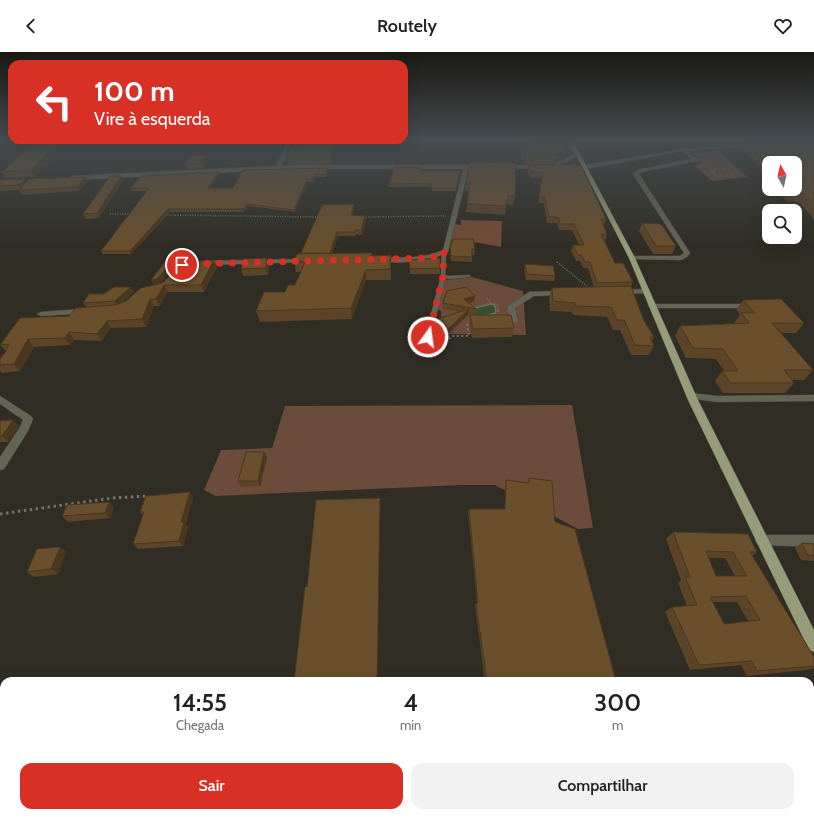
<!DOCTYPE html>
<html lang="pt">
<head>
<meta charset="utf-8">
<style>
	body { margin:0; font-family:Cabin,sans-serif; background:#f2f2f2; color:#202124; height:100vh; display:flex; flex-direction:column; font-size:15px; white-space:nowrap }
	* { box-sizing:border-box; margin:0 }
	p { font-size:13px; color:#757577 }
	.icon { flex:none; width:22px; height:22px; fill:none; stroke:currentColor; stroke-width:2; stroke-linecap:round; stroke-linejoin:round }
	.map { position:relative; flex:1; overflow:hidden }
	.side { position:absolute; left:0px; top:625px; width:814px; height:140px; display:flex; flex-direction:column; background:#fff; border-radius:12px 12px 0 0; box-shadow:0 4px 16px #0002 }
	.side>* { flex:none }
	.top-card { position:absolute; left:8px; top:8px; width:400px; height:84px; border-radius:12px; box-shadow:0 4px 16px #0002; background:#d93025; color:#fff; overflow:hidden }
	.needle { width:26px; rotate:352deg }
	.tools { position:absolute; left:762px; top:104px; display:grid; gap:8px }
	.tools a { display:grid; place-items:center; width:40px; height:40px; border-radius:8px; background:#fff; box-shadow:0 4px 16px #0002; font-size:20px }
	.pin { position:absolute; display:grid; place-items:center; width:34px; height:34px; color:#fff; margin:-17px; border:2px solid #fff; border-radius:50%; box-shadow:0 1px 4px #0007 }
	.me { position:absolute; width:44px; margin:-22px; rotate:14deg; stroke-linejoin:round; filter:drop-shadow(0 0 3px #0008) }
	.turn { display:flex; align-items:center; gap:14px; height:84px; padding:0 20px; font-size:18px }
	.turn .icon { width:52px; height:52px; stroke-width:2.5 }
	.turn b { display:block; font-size:28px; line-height:34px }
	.eta { display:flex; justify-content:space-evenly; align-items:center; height:68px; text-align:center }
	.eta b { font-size:24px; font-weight:600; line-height:28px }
	.cta { display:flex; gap:8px; margin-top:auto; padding:8px 20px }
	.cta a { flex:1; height:46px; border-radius:12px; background:#d93025; color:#fff; font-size:16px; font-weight:600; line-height:46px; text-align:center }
	.cta a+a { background:#f2f2f2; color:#202124 }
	header { display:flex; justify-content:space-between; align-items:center; height:52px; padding:0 20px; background:#fff; font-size:18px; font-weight:600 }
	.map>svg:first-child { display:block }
	.green { fill:#6b4b39 }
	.forest { fill:#724c37 }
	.water { fill:#374f2e; stroke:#6d7d65 }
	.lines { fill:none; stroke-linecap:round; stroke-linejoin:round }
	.service-casing { stroke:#4d4b43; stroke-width:1 }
	.minor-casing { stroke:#4d4b43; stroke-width:1 }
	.tertiary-casing { stroke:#4d4b43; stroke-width:1 }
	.primary-casing { stroke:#4d4b43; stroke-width:1 }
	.path-far2 { stroke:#737169; stroke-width:1.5; stroke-dasharray:1 1.5; stroke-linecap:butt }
	.path-far1 { stroke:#737169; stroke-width:2; stroke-dasharray:2 2.5; stroke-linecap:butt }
	.path { stroke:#737169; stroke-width:3; stroke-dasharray:2.5 3.5; stroke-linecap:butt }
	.service { fill:#626553; fill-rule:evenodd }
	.minor { fill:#626553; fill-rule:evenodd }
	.tertiary { fill:#626553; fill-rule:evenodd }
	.primary { fill:#969c77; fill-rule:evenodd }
	.wall { fill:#5b4427; fill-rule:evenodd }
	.shaded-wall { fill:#4a3720 }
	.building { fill:#6a4f2d; stroke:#4a3720; fill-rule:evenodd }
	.route { stroke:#d93025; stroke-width:7; stroke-dasharray:0 12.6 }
</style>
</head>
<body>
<header><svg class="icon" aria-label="back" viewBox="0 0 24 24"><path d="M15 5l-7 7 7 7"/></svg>Routely<svg class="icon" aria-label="heart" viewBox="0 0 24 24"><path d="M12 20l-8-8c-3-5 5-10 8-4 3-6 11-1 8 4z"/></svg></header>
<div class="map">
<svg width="814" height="765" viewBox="0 0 814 765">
	<rect width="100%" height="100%" fill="#2f2d24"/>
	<g class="green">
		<path d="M719,99L747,125L712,129L694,113L702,111L694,101Z"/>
		<path d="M472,225L523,239L526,283L451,282L445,287L430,286L433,273L441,269V259L435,256L441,234L446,228Z"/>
		<path d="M572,353L593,476L578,477L495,433H461L216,444L204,438L221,398L272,396L285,354Z"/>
	</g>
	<path class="forest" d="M461,168L502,169L501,195L480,191L451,189L455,172L461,173Z"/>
	<path class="water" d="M491,252L495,253L494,255L496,256L495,261L480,265L471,262L472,257Z"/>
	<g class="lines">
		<defs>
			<g id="service">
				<path d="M560,87H563L569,94L577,98L575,99L567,96Z"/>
				<path d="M442,199L446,200L445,223L449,224L469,223L471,224L469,225L449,227L445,226L431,285V286L443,288L444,289L441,291L427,289L425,285L441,224Z"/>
			</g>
			<g id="minor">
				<path d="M288,88H292L280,116L275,117Z"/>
				<path d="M684,97L698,107V109L641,120L639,122L690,201L687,205L681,208L630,207V205L632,204H680L684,201L633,122L637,118L692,107L682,99Z"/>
				<path d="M464,114L469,115L448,200C430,210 395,213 375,208L374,207L377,205C399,205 423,208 443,198Z"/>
				<path d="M307,207L310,209L309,210L203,213L200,211L203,209Z"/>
				<path d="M646,237H649V241L620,242L616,240L620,238Z"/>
				<path d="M564,239L568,241L567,243L534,244L515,256L518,269L517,271H511L510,269L507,255L529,240Z"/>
				<path d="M649,252H752L756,254L752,256H652L648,254Z"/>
				<path d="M85,257L89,259L88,261L41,264L37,262L41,260Z"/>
				<path d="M691,341L717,344L814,343V349L717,350L688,346L686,344L688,342Z"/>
				<path d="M0,344L31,364L33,367L28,379L4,417L0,418V405L20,375L23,368L0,352Z"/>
				<path d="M761,483H814V495L761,493L757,492L755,488L757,484Z"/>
				<rect x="810" y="634" width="4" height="14"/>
				<path d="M4,696V712L0,713V697Z"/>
				<path d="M538,761H556L557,765H539Z"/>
			</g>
			<g id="tertiary">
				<path d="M758,91L760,93L684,99L585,117H568L565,115L568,113H585L684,97Z"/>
				<path d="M575,101L579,102L565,111L548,117L545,115L561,109Z"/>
				<path d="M295,113H482L485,115L482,117H295L72,128L69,126L72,124Z"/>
				<path d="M502,113H542L545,115L542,117L500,116V114Z"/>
			</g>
			<path id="primary" d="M568,87H572L635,206L698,348L814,578V600L809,598L688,348L629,206Z"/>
		</defs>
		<use href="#service" class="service-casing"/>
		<use href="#minor" class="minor-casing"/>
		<use href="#tertiary" class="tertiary-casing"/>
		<use href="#primary" class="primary-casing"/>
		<g class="path-far2">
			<path d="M702,112L705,113L718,126"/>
			<path d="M714,117H727L734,122C726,125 719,124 712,120Z"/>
			<path d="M110,162H132"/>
			<path d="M165,163L320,165"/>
			<path d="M363,165L446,164"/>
			<path d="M557,210L589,236"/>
			<path d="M487,246L491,251"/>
			<path d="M472,256L491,251L496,252L499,258"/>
		</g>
		<g class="path-far1">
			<path d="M490,264L497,261L498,257"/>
			<path d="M449,287L452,284H469L467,271H472"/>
		</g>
		<path class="path" d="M0,462L112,446L148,444"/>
		<use href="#service" class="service"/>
		<use href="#minor" class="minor"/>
		<use href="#tertiary" class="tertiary"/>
		<use href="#primary" class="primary"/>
	</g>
	<g class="wall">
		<path d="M532,87H561L566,97L564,106L555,112H524L520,102L522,93H531L532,89H533Z"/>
		<path d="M751,87H814V167L799,150L786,149L777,137H795L769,111V128L743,96L746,89L754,88Z"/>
		<path d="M37,88H65L67,91L35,125L6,126L2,120Z"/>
		<path d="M319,90L332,107L331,112H289L288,105Z"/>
		<path d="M206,108L203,116L187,117L186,112Z"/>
		<path d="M470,110L515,144L513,153L507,152L505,163L466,160L469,139H465L466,130Z"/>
		<path d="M528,113H581L606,167L604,173H603L607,183L605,189H604L615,211L633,230L631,234L644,269L654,285L652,289L654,294L649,303H631L620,278H613L607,265L573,263L572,260L550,259L549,246L552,236L594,235L588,216H583L580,209H576L571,199L573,193H579L572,178H559L557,171H547L544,151H538L542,126H530L527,118Z"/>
		<path d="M328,118L326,125H316L314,130H308L295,160L248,154L244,160H170L131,202H103L101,199L147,139H131L130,136L219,120V122L210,136H233Z"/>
		<path d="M421,119H460L456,139H432L431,135H389V132Z"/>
		<path d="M121,124L123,128L99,166L86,167L83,162Z"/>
		<path d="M86,125L88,129L79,139L22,143L19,138L0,139V128L25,127L27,130Z"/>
		<path d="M354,152V156L353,163L365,164L366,168L362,183L356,182L355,184H338L332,202L372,201V204L391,203V228H366L352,267L260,270L256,259L295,233L301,220H296L294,209L301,202V201Z"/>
		<path d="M642,171L676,194L672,202H653L639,179Z"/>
		<path d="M450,195L475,197L474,203H472V210L451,209L450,200Z"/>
		<path d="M440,206V222H410L409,208Z"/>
		<path d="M525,212L555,224L554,229L526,228L524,218Z"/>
		<path d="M269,213L268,223L243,224L241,217Z"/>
		<path d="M217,215L204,240H167L160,254H154L146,275L111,276L102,289L74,288L70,293L34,295L20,319L2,321L0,319V307L6,299L0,293L69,264L86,255L83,251L103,242L134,240L121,251L126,249L154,233L151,228L173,216L160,231Z"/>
		<path d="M743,248L804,271L796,281H781L813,318L804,328H792L794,331L785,341H723L715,329L722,319H724L716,307L686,306L675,284L680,274L735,272L734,271L740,262L736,258Z"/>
		<path d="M474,249L469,251L476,257V263L514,276L512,285L472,286L469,271L470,263H474L469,262L468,263L445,285L437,284L436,273L437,267L460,260L443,257V251Z"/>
		<path d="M0,369L19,374L8,390H0V391Z"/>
		<path d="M264,400L267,405L260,434L241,435L238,429Z"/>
		<path d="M529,426L555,470L616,629H485L475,553L476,551H477L468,460L469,457H505V431L506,428L528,431Z"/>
		<path d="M193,445L186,472L188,475L183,494L138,497L133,492L143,463L140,460Z"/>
		<path d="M114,455L110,466L68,470L62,464Z"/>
		<path d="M673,480L757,500L752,504L814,605V616L807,618L747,624L741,613L690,618L665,560L672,555L687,554L678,531L681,528L666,487ZM709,506H725L735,524H716ZM713,550H737L748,569L724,572Z"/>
		<path d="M802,491L814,492V509L801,508L795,496Z"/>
		<path d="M66,499L58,522L34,525L27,520Z"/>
		<path d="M563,761H656L657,765H602V764L594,765H564Z"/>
	</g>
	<g class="shaded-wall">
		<path d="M61,88H65L67,91L35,125L31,118Z"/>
		<path d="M331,88L332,107L331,112L330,105Z"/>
		<path d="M566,97L564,106L555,112L557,102Z"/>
		<path d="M205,103L206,108L203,116L201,111Z"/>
		<path d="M328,116V118L326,125V122Z"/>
		<path d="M219,120V122L209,138L208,136Z"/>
		<path d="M315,122L316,125L314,130L313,127Z"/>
		<path d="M121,124L123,128L99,166L97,161Z"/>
		<path d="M86,125L88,129L79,139L77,135Z"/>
		<path d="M25,127L28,132L22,138L19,133Z"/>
		<path d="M307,127L308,130L295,160L294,158Z"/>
		<path d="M247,152L248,154L244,160L243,157Z"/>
		<path d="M354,152V156L352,167L351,163Z"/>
		<path d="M168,157L170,160L131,202L130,199Z"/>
		<path d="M365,164L366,168L362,183L361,178Z"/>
		<path d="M337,180L338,184L331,205L330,201Z"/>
		<path d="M267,206L269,213L268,223L266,216Z"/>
		<path d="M214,208L217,215L204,240L201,233Z"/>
		<path d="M171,211L173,216L159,233L154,234L151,228Z"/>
		<path d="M366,218V228L352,267L351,256Z"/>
		<path d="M164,233L167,240L160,254L156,247Z"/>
		<path d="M131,235L134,240L117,254L115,249Z"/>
		<path d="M475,244L474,249L464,252V247Z"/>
		<path d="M150,247L154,254L146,275L142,267Z"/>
		<path d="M469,257L468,263L445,285L446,279Z"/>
		<path d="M107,269L111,276L102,289L97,282Z"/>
		<path d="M69,280L74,288L70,293L65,286Z"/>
		<path d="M28,287L34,295L20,319L14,312Z"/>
		<path d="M13,368L19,374L8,390L2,384Z"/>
		<path d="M264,400L267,405L260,434L258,429Z"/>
		<path d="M190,440L193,445L186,472L188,475L183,494L179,489L181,470Z"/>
		<path d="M109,450L114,455L110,466L105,461Z"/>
		<path d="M60,495L66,499L58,522L51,517Z"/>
		<path d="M165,761H174L173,765H164Z"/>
		<path d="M198,761H203V765H197Z"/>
	</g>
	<g class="building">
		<path d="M536,87H561L566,97L557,102H526L522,93H534L532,89H537Z"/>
		<path d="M771,87H814V153L804,142L791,141L788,137H795V111H769V115L746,89Z"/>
		<path d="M37,88H61L31,118L2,120Z"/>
		<path d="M320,88H331L332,100L330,105H288V96L301,94V91L319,90Z"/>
		<path d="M205,103L201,111L186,112L190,104Z"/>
		<path d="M470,110L516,111L515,144H508L506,154L467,152L470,130H466Z"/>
		<path d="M528,113H581L606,167H601L607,183L601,182L615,211H623L633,230L597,231L590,210H585L581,203H578L573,193H584L574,172H560L558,165H549L545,145H539L543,120H531Z"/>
		<path d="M394,115H421V119H460L456,136H432L431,131L389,132Z"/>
		<path d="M328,116L326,122H315L313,127H307L294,158L247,152L243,157H168L130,199H101L149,136H130L142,124L219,120L208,136H233L243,118Z"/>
		<path d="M110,124H121L97,161L83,162Z"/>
		<path d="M86,125L77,135L19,138L29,127Z"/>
		<path d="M25,127L19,133L0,134V128Z"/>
		<path d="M354,152L351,163L365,164L361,178H355V180H337L330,201H301L322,153Z"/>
		<path d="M642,171L661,172L676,194H656Z"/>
		<path d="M453,187H473L475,197H472V205L451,204L450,195Z"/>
		<path d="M372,201L370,204L391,203L390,217L366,218L351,256L256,259L264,240H285L288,233H295L305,210L294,209L297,202Z"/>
		<path d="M267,206L266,216L241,217L244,207Z"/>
		<path d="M440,206V216L410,217L409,208Z"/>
		<path d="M214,208L201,233H164L156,247H150L142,267L107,269L97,282L69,280L65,286L28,287L14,312L0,313V307L6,299L9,292L0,293L20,266L69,264L76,256L115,253L126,249L141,236L163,231L177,214L184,210Z"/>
		<path d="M164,211H171L157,227L151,228Z"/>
		<path d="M525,212L553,214L555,224L527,222Z"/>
		<path d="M631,234L644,269L654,285H650L654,294L635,293L624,268H617L611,255L576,254L575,251L553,249L552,236Z"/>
		<path d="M114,235H131L115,249L83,251L89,242H103Z"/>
		<path d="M466,235L475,244L464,247L476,257L443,251L447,239Z"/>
		<path d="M781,247L804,271H772L813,318H784L794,331H731L722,319H738L723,297L693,296L680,274L749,271L741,261H755L743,248Z"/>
		<path d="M469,257L446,279L438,278L437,267Z"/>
		<path d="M470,263H511L514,276L473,277Z"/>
		<path d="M13,368L2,384H0V369Z"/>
		<path d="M246,400H264L258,429H238Z"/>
		<path d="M529,426L552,429L555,470L575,477L616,629H487L476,551H478L469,457H505L506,428L529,431Z"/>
		<path d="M190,440L181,470H184L179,489L133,492L144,460H140L146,444Z"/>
		<path d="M380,446L377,629H294L305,535H307L316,448Z"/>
		<path d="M109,450L105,461L62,464L67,453Z"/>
		<path d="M673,480L748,482L757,500H750L814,605V614L757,619L752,609L699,613L672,555L697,553L685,525H690ZM706,499L733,500L747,524H716ZM746,544L760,568L724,572L710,545Z"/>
		<path d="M802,491L814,492V504L808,503Z"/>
		<path d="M60,495L51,517L27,520L37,497Z"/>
		<path d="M111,761H165L164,765H110Z"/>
		<path d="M183,761H198L197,765H182Z"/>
		<path d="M571,761H656L657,765H611L610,764L594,765H572Z"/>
	</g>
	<linearGradient id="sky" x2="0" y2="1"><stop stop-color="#1a1914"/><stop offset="0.45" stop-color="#474c50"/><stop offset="1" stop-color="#474c50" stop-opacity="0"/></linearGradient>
	<rect width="814" height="194" fill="url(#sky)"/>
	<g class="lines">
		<path class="route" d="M182,213L192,212L428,206L440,203L444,200L443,224L428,285"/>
	</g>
</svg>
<div class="tools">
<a><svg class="needle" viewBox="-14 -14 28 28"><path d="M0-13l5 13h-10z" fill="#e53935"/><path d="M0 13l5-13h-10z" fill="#757577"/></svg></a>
<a><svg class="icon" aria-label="search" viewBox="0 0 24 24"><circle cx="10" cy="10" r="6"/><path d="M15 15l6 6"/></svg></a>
</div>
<div class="pin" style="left:182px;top:213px;background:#d93025"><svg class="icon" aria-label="arrive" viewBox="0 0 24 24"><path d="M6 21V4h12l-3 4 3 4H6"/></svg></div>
<svg class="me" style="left:428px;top:285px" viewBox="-20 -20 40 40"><circle r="17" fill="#d93025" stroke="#fff" stroke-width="3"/><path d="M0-11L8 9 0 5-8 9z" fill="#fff"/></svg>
<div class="top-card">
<div class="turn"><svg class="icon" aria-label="left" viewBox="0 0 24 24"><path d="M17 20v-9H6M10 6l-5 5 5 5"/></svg><div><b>100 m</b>Vire à esquerda</div></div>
</div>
<section class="side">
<div class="eta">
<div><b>14:55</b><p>Chegada</p></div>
<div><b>4</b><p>min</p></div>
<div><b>300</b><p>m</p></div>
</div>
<div class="cta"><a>Sair</a><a>Compartilhar</a></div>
</section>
</div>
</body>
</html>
